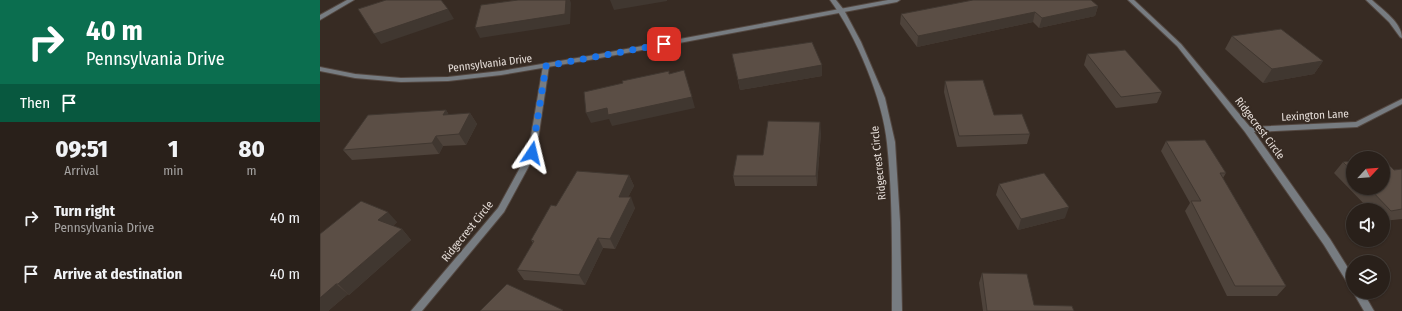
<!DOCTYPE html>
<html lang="en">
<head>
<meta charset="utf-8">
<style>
	body { margin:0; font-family:"Fira Sans Condensed",sans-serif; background:#352d27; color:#f1f3f6; height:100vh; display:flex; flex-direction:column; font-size:15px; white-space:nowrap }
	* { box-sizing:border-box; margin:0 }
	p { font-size:13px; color:#a5a3a2 }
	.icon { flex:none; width:22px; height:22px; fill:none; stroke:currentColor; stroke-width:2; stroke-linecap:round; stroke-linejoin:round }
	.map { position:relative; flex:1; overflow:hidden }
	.sheet { display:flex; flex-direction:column; background:#29201a; width:320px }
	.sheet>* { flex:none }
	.top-card { background:#0b6e4f; color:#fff; overflow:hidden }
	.needle { width:26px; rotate:64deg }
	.fabs { position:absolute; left:1026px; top:151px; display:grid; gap:8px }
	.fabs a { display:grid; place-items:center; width:44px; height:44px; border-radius:50%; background:#29201a; box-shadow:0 1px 3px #0004,0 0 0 1px #453e39; font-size:20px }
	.pin { position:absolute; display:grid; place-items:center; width:34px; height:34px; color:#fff; margin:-17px; border-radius:8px; box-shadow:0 2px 6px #0006 }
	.me { position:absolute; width:44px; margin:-22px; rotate:10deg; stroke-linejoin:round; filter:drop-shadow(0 0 3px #0008) }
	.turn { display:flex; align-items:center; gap:14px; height:84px; padding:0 20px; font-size:18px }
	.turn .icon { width:52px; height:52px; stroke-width:2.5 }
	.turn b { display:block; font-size:28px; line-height:34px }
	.then { display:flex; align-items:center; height:38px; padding:0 20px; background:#0003; gap:8px; font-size:15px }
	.eta { display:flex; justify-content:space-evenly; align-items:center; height:68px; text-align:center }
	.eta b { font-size:24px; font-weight:800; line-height:28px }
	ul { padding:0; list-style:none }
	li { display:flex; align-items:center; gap:12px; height:56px; padding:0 20px }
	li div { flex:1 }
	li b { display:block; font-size:15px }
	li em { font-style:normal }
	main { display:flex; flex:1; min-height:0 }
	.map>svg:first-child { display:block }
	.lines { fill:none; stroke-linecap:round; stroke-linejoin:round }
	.minor-casing { stroke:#534740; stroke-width:2 }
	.tertiary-casing { stroke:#534740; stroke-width:2 }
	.minor { fill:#777c81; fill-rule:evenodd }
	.tertiary { fill:#777c81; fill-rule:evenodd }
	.wall { fill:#4e433b }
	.shaded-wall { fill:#403730 }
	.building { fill:#5b4e45; stroke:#403730 }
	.route { stroke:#1a73e8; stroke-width:7; stroke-dasharray:0 12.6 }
	.labels { text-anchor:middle; stroke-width:4; stroke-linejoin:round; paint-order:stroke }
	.street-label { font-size:11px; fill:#e5ddd8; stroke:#372b23 }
</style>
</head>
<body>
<main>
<section class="sheet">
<div class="top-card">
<div class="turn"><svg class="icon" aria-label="right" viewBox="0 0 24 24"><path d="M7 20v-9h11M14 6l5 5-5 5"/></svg><div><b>40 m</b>Pennsylvania Drive</div></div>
<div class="then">Then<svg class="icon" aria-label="arrive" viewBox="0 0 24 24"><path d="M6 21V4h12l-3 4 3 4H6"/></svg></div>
</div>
<div class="eta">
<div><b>09:51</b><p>Arrival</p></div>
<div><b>1</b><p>min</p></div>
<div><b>80</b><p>m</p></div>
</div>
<ul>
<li><svg class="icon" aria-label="right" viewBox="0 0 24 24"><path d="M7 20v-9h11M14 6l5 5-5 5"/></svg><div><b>Turn right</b><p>Pennsylvania Drive</p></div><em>40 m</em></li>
<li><svg class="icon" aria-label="arrive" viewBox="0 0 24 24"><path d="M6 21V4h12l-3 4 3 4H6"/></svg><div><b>Arrive at destination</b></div><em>40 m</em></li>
</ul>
</section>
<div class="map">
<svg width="1082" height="311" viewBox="0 0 1082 311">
	<rect width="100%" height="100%" fill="#372b23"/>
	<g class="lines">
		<defs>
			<g id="minor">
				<path d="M510,0H516L524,10L541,42L565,98L575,142L580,222L582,311H572C572,255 573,199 567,143C563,100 536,35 510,0Z"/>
				<path d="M808,0H814L861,44L930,127L1036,122L1082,99V104L1037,127L934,132L1010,239L1033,276V288L1030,287L1004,245L925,132L857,46Z"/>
				<path d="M1046,0H1052C1063,10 1082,23 1082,38L1080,37L1069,22Z"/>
				<path d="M226,64L229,66L216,153L184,212L102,311H91L178,208L208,153L223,66Z"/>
				<path d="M1033,292H1043L1054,311H1044Z"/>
			</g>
			<g id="tertiary">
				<path d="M27,0H34L0,20V15Z"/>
				<path d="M568,0H580L577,2L269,60L181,75L128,81L81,82L35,78L0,71V67L35,74L81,78L128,77L181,71L269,56Z"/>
			</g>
		</defs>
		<use href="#minor" class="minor-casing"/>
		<use href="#tertiary" class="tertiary-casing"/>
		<use href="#minor" class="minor"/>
		<use href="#tertiary" class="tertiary"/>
	</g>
	<g class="wall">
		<path d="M778,6L775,16L719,28L713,22L597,47L580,24L581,14Z"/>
		<path d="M912,36L1003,61L994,74L943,83L905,49Z"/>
		<path d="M412,54L502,76L420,90Z"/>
		<path d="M767,54L842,92L837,103L796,108L764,65Z"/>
		<path d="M625,81L674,115L710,134L707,144L637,147L624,92Z"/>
		<path d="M126,110L129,115L150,113L157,124L146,145L123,146L119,154L32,160L23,150Z"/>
		<path d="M501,132L497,186H415L413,176L443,155Z"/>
		<path d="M846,141L906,173L903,178L966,286L957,296H907L865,211L870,203L841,151Z"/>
		<path d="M1033,161V188H1063L1074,170L1082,169V219L1063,221V210H1050L1014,173L1023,162Z"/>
		<path d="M309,175L314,186L308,197L315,208L295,249L283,248L265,285L204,280L197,270L213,243L211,240L236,206Z"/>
		<path d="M679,184L745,218L698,230L676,195Z"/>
		<path d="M77,222L73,226L82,229L91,240L29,295L28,294L8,311L0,234Z"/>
		<path d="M662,273L714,305L754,311H663L659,283Z"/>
	</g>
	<g class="shaded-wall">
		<path d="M246,0H250L251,3L250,24L160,38L155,28Z"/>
		<path d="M290,0H347V1L294,10Z"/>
		<path d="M778,6L775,16L719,28L722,18Z"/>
		<path d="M128,9L134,19L61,44L54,34Z"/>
		<path d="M715,12L713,22L597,47L598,36Z"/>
		<path d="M1003,61L994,74L943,83L952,69Z"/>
		<path d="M502,65V76L420,90L418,80Z"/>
		<path d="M372,97L375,108L292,126L289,119L271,123L266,113L287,108Z"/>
		<path d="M126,110L132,120L123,115Z"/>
		<path d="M150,113L157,124L146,145L139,134Z"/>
		<path d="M500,122L501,132L497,186L496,176Z"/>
		<path d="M116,136L123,146L119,154L112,143Z"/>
		<path d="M309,175L314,186L303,207L299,197Z"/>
		<path d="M311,197L315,208L295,249L290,239Z"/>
		<path d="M749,207L745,218L698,230L701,219Z"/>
		<path d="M68,212L77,222L67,231L58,220Z"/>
		<path d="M82,229L91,240L29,295L18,284Z"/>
		<path d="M278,238L283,248L265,285L259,275Z"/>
		<path d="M16,284L28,294L8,311H0V298Z"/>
	</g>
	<g class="building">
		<path d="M66,0H121L128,9L54,34L38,9Z"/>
		<path d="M198,0H246L245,14L155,28L161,5Z"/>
		<path d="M653,0H771L778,6L722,18L715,12L598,36L581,14Z"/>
		<path d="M961,29L1003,61L952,69L912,36Z"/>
		<path d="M492,42L502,65L418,80L412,54Z"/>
		<path d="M805,50L842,92L801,97L767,54Z"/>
		<path d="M364,70L372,97L288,115L287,108L266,113L264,92L303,83L302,81L349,71V74Z"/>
		<path d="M663,80L674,115L702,114L710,134L639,136L625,81Z"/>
		<path d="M126,110L123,115L150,113L139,134L116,136L112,143L23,150L48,115Z"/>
		<path d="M448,121L500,122L496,176H413L417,155H443Z"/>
		<path d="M885,140L906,173H900L966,286H915L871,201H881L846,141Z"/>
		<path d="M1063,159L1074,170L1082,169V209L1071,211L1049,188H1063Z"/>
		<path d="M1033,161V172L1023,162Z"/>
		<path d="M257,171L309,175L299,197H311L290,239L278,238L259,275L197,270L214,241L211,240L231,205L236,206Z"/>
		<path d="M724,173L749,207L701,219L679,184Z"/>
		<path d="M41,201L68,212L58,220L82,229L18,284H16L0,298V234Z"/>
		<path d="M662,273L707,274L714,305L752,306L754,311H667Z"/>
		<path d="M187,284L243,310L242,311H160Z"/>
	</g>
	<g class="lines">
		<path class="route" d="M212,153L226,66L344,44"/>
	</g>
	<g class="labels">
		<g class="street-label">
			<text transform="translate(170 63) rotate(-7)" y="4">Pennsylvania Drive</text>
			<text transform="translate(995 115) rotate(-3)" y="4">Lexington Lane</text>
			<text transform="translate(940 128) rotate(53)" y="4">Ridgecrest Circle</text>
			<text transform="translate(558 163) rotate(-96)" y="4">Ridgecrest Circle</text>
			<text transform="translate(147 231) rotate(-51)" y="4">Ridgecrest Circle</text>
		</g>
	</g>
</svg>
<div class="fabs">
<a><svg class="needle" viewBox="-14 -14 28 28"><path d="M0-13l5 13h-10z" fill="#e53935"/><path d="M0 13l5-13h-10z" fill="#a5a3a2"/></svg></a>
<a><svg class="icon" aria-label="sound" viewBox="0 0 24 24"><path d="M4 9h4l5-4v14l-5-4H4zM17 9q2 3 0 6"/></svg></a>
<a><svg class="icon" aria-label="layers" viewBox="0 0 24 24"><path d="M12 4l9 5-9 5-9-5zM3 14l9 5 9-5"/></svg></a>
</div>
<div class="pin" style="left:344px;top:44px;background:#d93025"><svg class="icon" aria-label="arrive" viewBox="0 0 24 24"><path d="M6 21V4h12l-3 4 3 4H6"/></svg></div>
<svg class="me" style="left:212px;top:153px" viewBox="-20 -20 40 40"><path d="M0-17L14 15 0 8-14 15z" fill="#1a73e8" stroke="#fff" stroke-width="4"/></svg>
</div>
</main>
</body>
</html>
